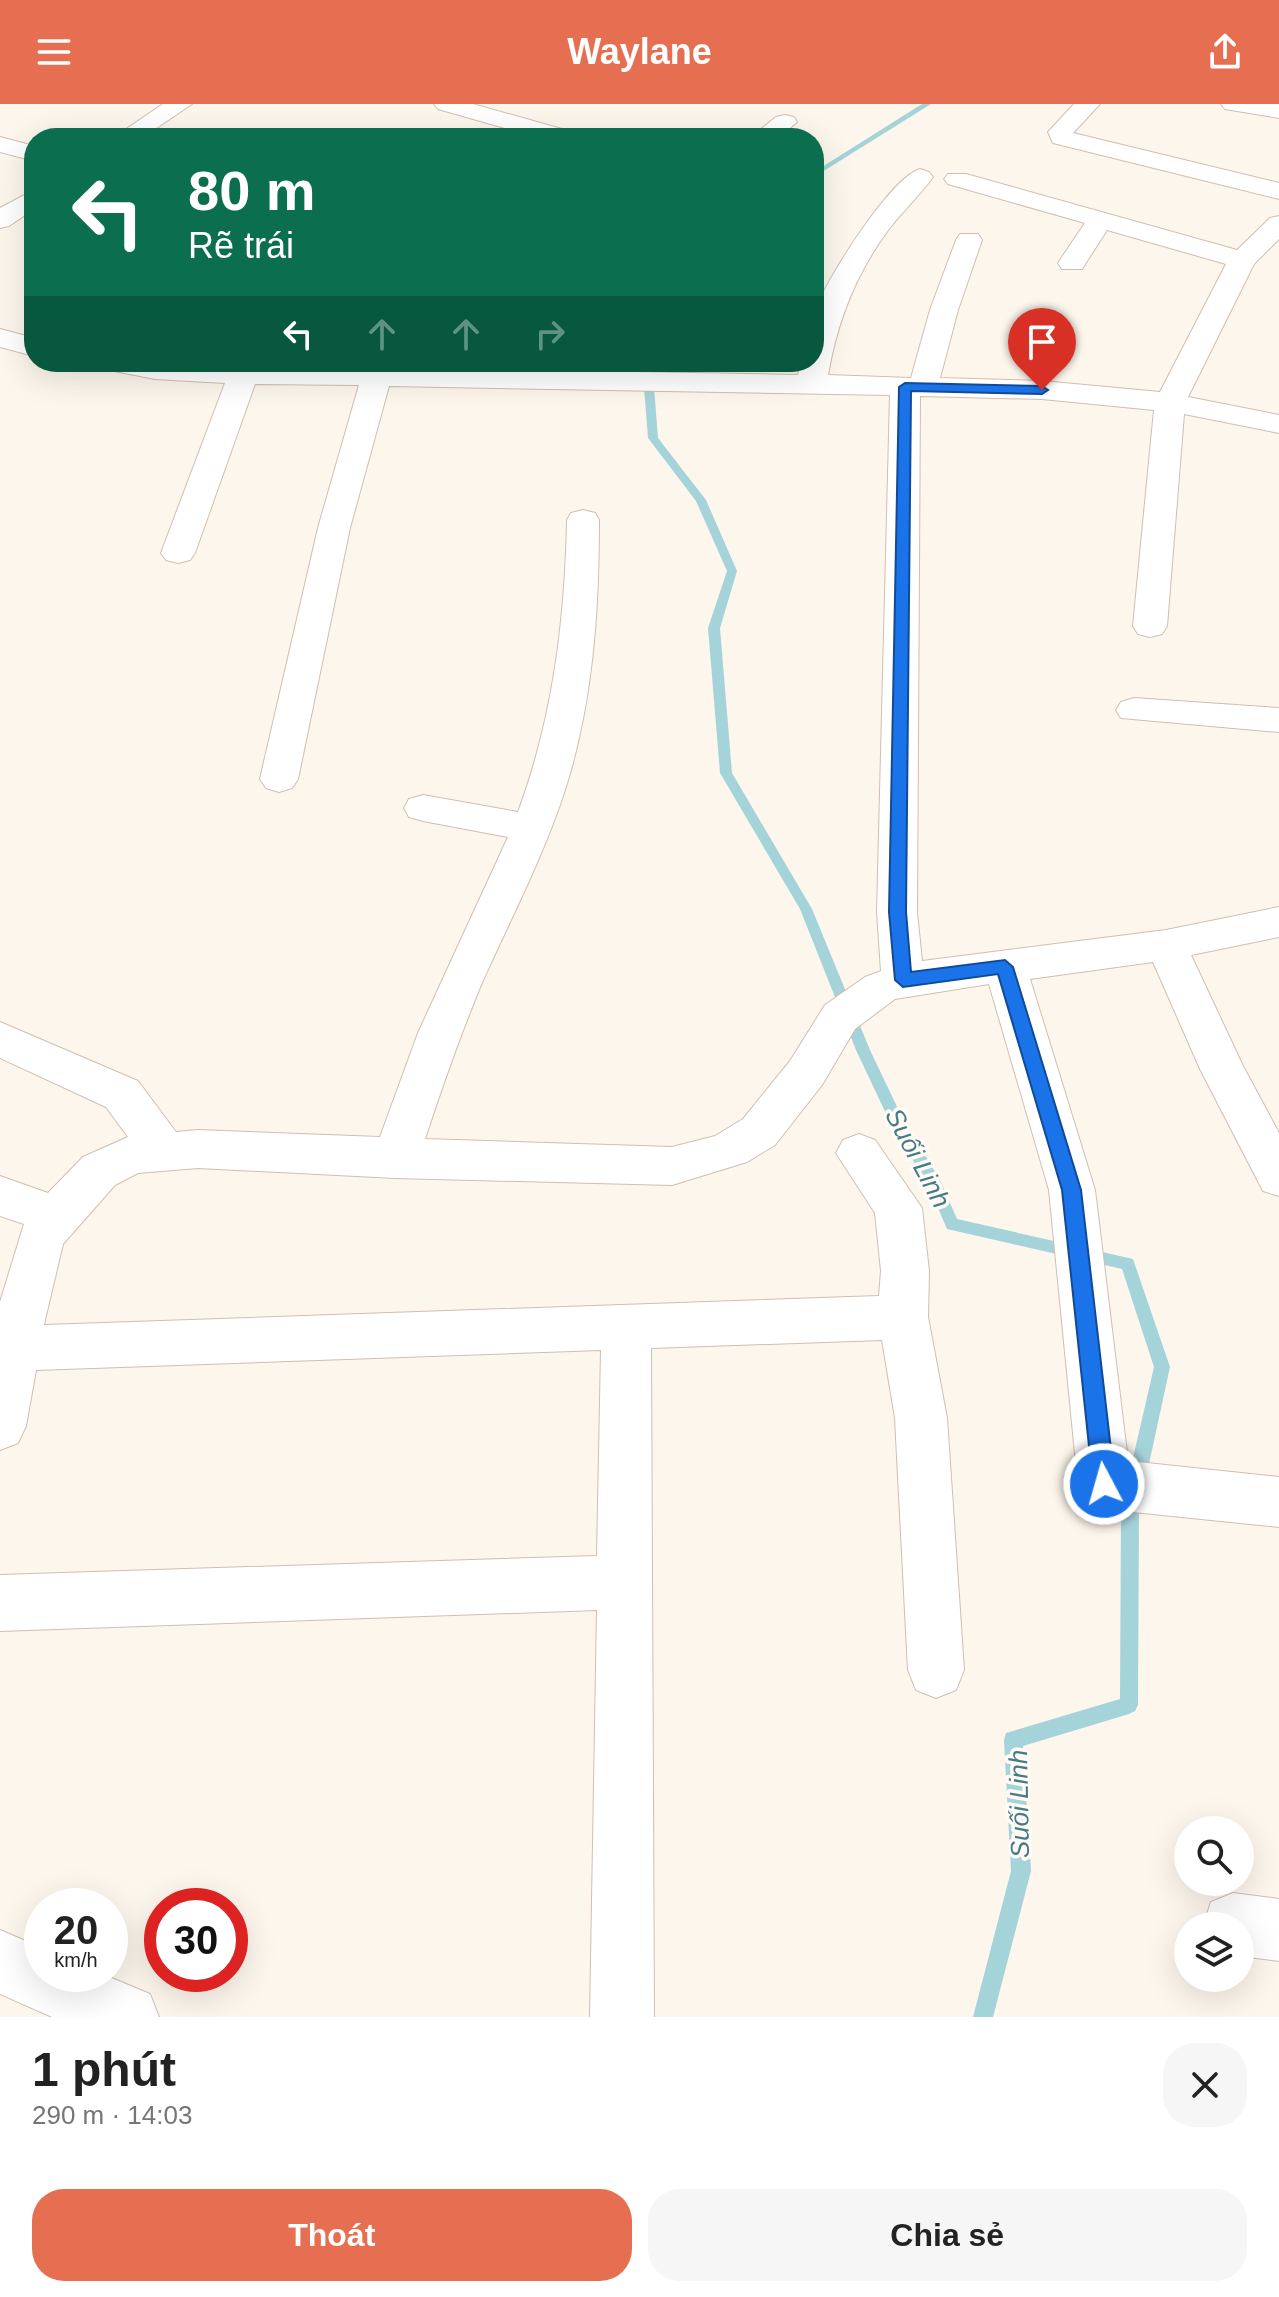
<!DOCTYPE html>
<html lang="vi">
<head>
<meta charset="utf-8">
<style>
	body { margin:0; font-family:Helvetica,sans-serif; background:#f6f6f6; color:#222; height:100vh; display:flex; flex-direction:column; font-size:30px; white-space:nowrap }
	* { box-sizing:border-box; margin:0 }
	p { font-size:26px; color:#767676 }
	.icon { flex:none; width:44px; height:44px; fill:none; stroke:currentColor; stroke-width:2; stroke-linecap:round; stroke-linejoin:round }
	.map { position:relative; height:1913px; overflow:hidden }
	.details { display:flex; flex-direction:column; background:#fff; flex:1 }
	.details>* { flex:none }
	.top-card { position:absolute; left:24px; top:24px; width:800px; height:244px; border-radius:32px; box-shadow:0 8px 32px #0002; background:#0b6e4f; color:#fff; overflow:hidden }
	.tools { position:absolute; left:1174px; top:1712px; display:grid; gap:16px }
	.tools a { display:grid; place-items:center; width:80px; height:80px; border-radius:50%; background:#fff; box-shadow:0 8px 32px #0002; font-size:40px }
	.speed { position:absolute; left:24px; top:1784px; display:flex; gap:16px; font-size:40px; font-weight:700; text-align:center }
	.speed>* { display:grid; place-content:center; width:104px; height:104px; border-radius:50%; background:#fff; box-shadow:0 8px 32px #0002; line-height:1 }
	.speed small { font-size:20px; font-weight:400 }
	.speed .limit { border:12px solid #d22; background:#fff; color:#111 }
	.pin { position:absolute; display:grid; place-items:center; width:68px; height:68px; color:#fff; margin:-82px -34px; border-radius:50% 50% 50% 0; rotate:-45deg; box-shadow:0 0 8px #0007 }
	.pin .icon { rotate:45deg }
	.me { position:absolute; width:88px; margin:-44px; rotate:354deg; stroke-linejoin:round; filter:drop-shadow(0 0 6px #0008) }
	.turn { display:flex; align-items:center; gap:28px; height:168px; padding:0 32px; font-size:36px }
	.turn .icon { width:104px; height:104px; stroke-width:2.5 }
	.turn b { display:block; font-size:56px; line-height:68px }
	.lanes { display:flex; align-items:center; height:76px; padding:0 32px; background:#0003; justify-content:center; gap:40px; direction:ltr }
	.lanes .off { opacity:.35 }
	.round { display:grid; place-items:center; flex:none; width:84px; height:84px; border-radius:32px; background:#f6f6f6 }
	.summary { display:flex; align-items:center; justify-content:space-between; height:136px; padding:0 32px }
	h1 { font-size:48px; font-weight:700; line-height:60px }
	.cta { display:flex; gap:16px; margin-top:auto; padding:16px 32px }
	.cta a { flex:1; height:92px; border-radius:32px; background:#e76f51; color:#fff; font-size:32px; font-weight:700; line-height:92px; text-align:center }
	.cta a+a { background:#f6f6f6; color:#222 }
	header { display:flex; justify-content:space-between; align-items:center; height:104px; padding:0 32px; background:#e76f51; color:#fff; font-size:36px; font-weight:700 }
	.map>svg:first-child { display:block }
	.lines { fill:none; stroke-linecap:round; stroke-linejoin:round }
	.stream { fill:#a5d3da; fill-rule:evenodd }
	.minor-casing { stroke:#d1beb0; stroke-width:2 }
	.minor { fill:#fff; fill-rule:evenodd }
	.route { fill:#1a73e8; stroke:#114b97; stroke-width:2 }
	.labels { text-anchor:middle; stroke-width:7; stroke-linejoin:round; paint-order:stroke }
	.water-label { font-size:26px; font-style:italic; fill:#437c86; stroke:#fffaf3 }
</style>
</head>
<body>
<header><svg class="icon" aria-label="menu" viewBox="0 0 24 24"><path d="M4 6h16M4 12h16M4 18h16"/></svg>Waylane<svg class="icon" aria-label="share" viewBox="0 0 24 24"><path d="M12 15V3M7 8l5-5 5 5M5 13v7h14v-7"/></svg></header>
<div class="map">
<svg width="1279" height="1913" viewBox="0 0 1279 1913">
	<rect width="100%" height="100%" fill="#fdf6ec"/>
	<g class="lines">
		<g class="stream">
			<path d="M922,0H931L814,73V68Z"/>
			<path d="M642,258H652L658,334L706,396L737,467L720,524L732,669L812,805L870,946L900,1009L940,1076L957,1115L1133,1155L1170,1263L1139,1406L1138,1601L1135,1607L1129,1610L1023,1642L1031,1767L993,1913H973L1011,1767L1004,1636L1006,1629L1013,1627L1120,1595L1121,1406L1154,1263L1122,1165L947,1125L929,1083L889,1016L856,946L800,805L720,669L708,524L727,467L696,397L648,334Z"/>
		</g>
		<defs>
			<g id="minor">
				<path d="M163,0H192L142,34H113Z"/>
				<path d="M434,0H473L576,29L579,34H540L438,5Z"/>
				<path d="M1074,0H1100L1073,29L1279,79V95L1053,39L1048,28Z"/>
				<path d="M1221,0H1279V14L1225,5Z"/>
				<path d="M785,11L794,13L797,18L778,34H750L776,13Z"/>
				<path d="M0,33L34,42V57L0,48Z"/>
				<path d="M920,65L929,68L933,73C920,91 903,107 889,125C856,169 837,218 828,271L911,274L930,206L956,136L960,130H978L982,136L958,206L940,274L1042,277L1160,288L1226,160L1107,126L1082,165H1062L1058,159L1085,119L948,80L944,75L948,70H966L1237,146L1270,114L1279,112V135L1254,160L1188,293L1279,311V329L1184,310L1167,522L1162,530L1150,533L1138,530L1133,522L1154,306L1042,295L920,292L917,808L922,857L1166,826L1279,803V833L1191,851L1243,962L1279,1029V1092L1263,1087L1200,965L1153,858L1030,875L1095,1086L1128,1357L1279,1373V1423L1104,1405L1085,1398L1078,1380L1049,1086L989,880L895,895L855,925L822,981L775,1041L747,1058L672,1081L395,1074L198,1064L138,1069L115,1081L63,1140L45,1216L44,1221L879,1192L881,1167L875,1109L836,1049L843,1036L859,1030L875,1036L922,1104L929,1167L928,1213L947,1314L964,1566L956,1586L936,1594L916,1586L908,1566L895,1314L882,1236L651,1244L654,1913H590L597,1506L0,1527V1471L597,1452L601,1246L36,1266L26,1322L18,1339L0,1346V1198L24,1120L0,1112V1072L48,1089L83,1053L128,1033L106,1003L0,954V918L138,977L176,1028L198,1026L380,1033L418,929L508,733L423,717L409,713L404,704L409,695L423,691L518,708C553,614 565,516 567,416L571,409L583,406L595,409L599,416C599,507 593,599 565,686C543,754 510,816 481,881C460,932 442,983 425,1035L672,1043L715,1032L743,1015L790,957L825,901L865,873L881,867L877,808L890,291L389,282L350,424L298,675L292,684L279,688L266,684L260,675L318,424L359,281L255,280L195,449L190,456L178,459L166,456L161,449L225,279L155,275L99,264L94,258L798,271L801,258H814C814,243 811,223 815,208C824,178 891,73 920,65Z"/>
				<path d="M34,86V105L9,122L0,124V104Z"/>
				<path d="M0,225L34,234V252L0,243Z"/>
				<path d="M1134,594L1279,604V628L1121,614L1116,606L1121,598Z"/>
				<path d="M1233,1789L1279,1795V1857L1240,1852V1822H1203L1211,1798Z"/>
				<path d="M0,1826L42,1844V1870H102L150,1890L159,1913H52L0,1890Z"/>
			</g>
		</defs>
		<use href="#minor" class="minor-casing"/>
		<use href="#minor" class="minor"/>
	</g>
	<path class="route" d="M905,279L1042,282L1048,286L1042,290L911,287L906,808L911,868L1005,856L1013,863L1081,1086L1115,1380L1112,1388L1104,1391L1096,1388L1093,1380L1062,1086L998,870L903,883L895,876L889,808L899,283Z"/>
	<g class="labels">
		<g class="water-label">
			<text transform="translate(918 1054) rotate(62)" y="9">Suối Linh</text>
			<text transform="translate(1019 1700) rotate(-91)" y="9">Suối Linh</text>
		</g>
	</g>
</svg>
<div class="tools">
<a><svg class="icon" aria-label="search" viewBox="0 0 24 24"><circle cx="10" cy="10" r="6"/><path d="M15 15l6 6"/></svg></a>
<a><svg class="icon" aria-label="layers" viewBox="0 0 24 24"><path d="M12 4l9 5-9 5-9-5zM3 14l9 5 9-5"/></svg></a>
</div>
<div class="speed"><div>20<small>km/h</small></div><div class="limit">30</div></div>
<div class="pin" style="left:1042px;top:286px;background:#d93025"><svg class="icon" aria-label="arrive" viewBox="0 0 24 24"><path d="M6 21V4h12l-3 4 3 4H6"/></svg></div>
<svg class="me" style="left:1104px;top:1380px" viewBox="-20 -20 40 40"><circle r="17" fill="#1a73e8" stroke="#fff" stroke-width="3"/><path d="M0-11L8 9 0 5-8 9z" fill="#fff"/></svg>
<div class="top-card">
<div class="turn"><svg class="icon" aria-label="left" viewBox="0 0 24 24"><path d="M17 20v-9H6M10 6l-5 5 5 5"/></svg><div><b>80 m</b>Rẽ trái</div></div>
<div class="lanes"><svg class="icon" aria-label="left" viewBox="0 0 24 24"><path d="M17 20v-9H6M10 6l-5 5 5 5"/></svg><svg class="icon off" aria-label="ahead" viewBox="0 0 24 24"><path d="M12 20V5M6 11l6-6 6 6"/></svg><svg class="icon off" aria-label="ahead" viewBox="0 0 24 24"><path d="M12 20V5M6 11l6-6 6 6"/></svg><svg class="icon off" aria-label="right" viewBox="0 0 24 24"><path d="M7 20v-9h11M14 6l5 5-5 5"/></svg></div>
</div>
</div>
<section class="details">
<div class="summary"><div><h1>1 phút</h1><p>290 m · 14:03</p></div><a class="round"><svg class="icon" aria-label="close" viewBox="0 0 24 24"><path d="M6 6l12 12M18 6L6 18"/></svg></a></div>
<div class="cta"><a>Thoát</a><a>Chia sẻ</a></div>
</section>
</body>
</html>
